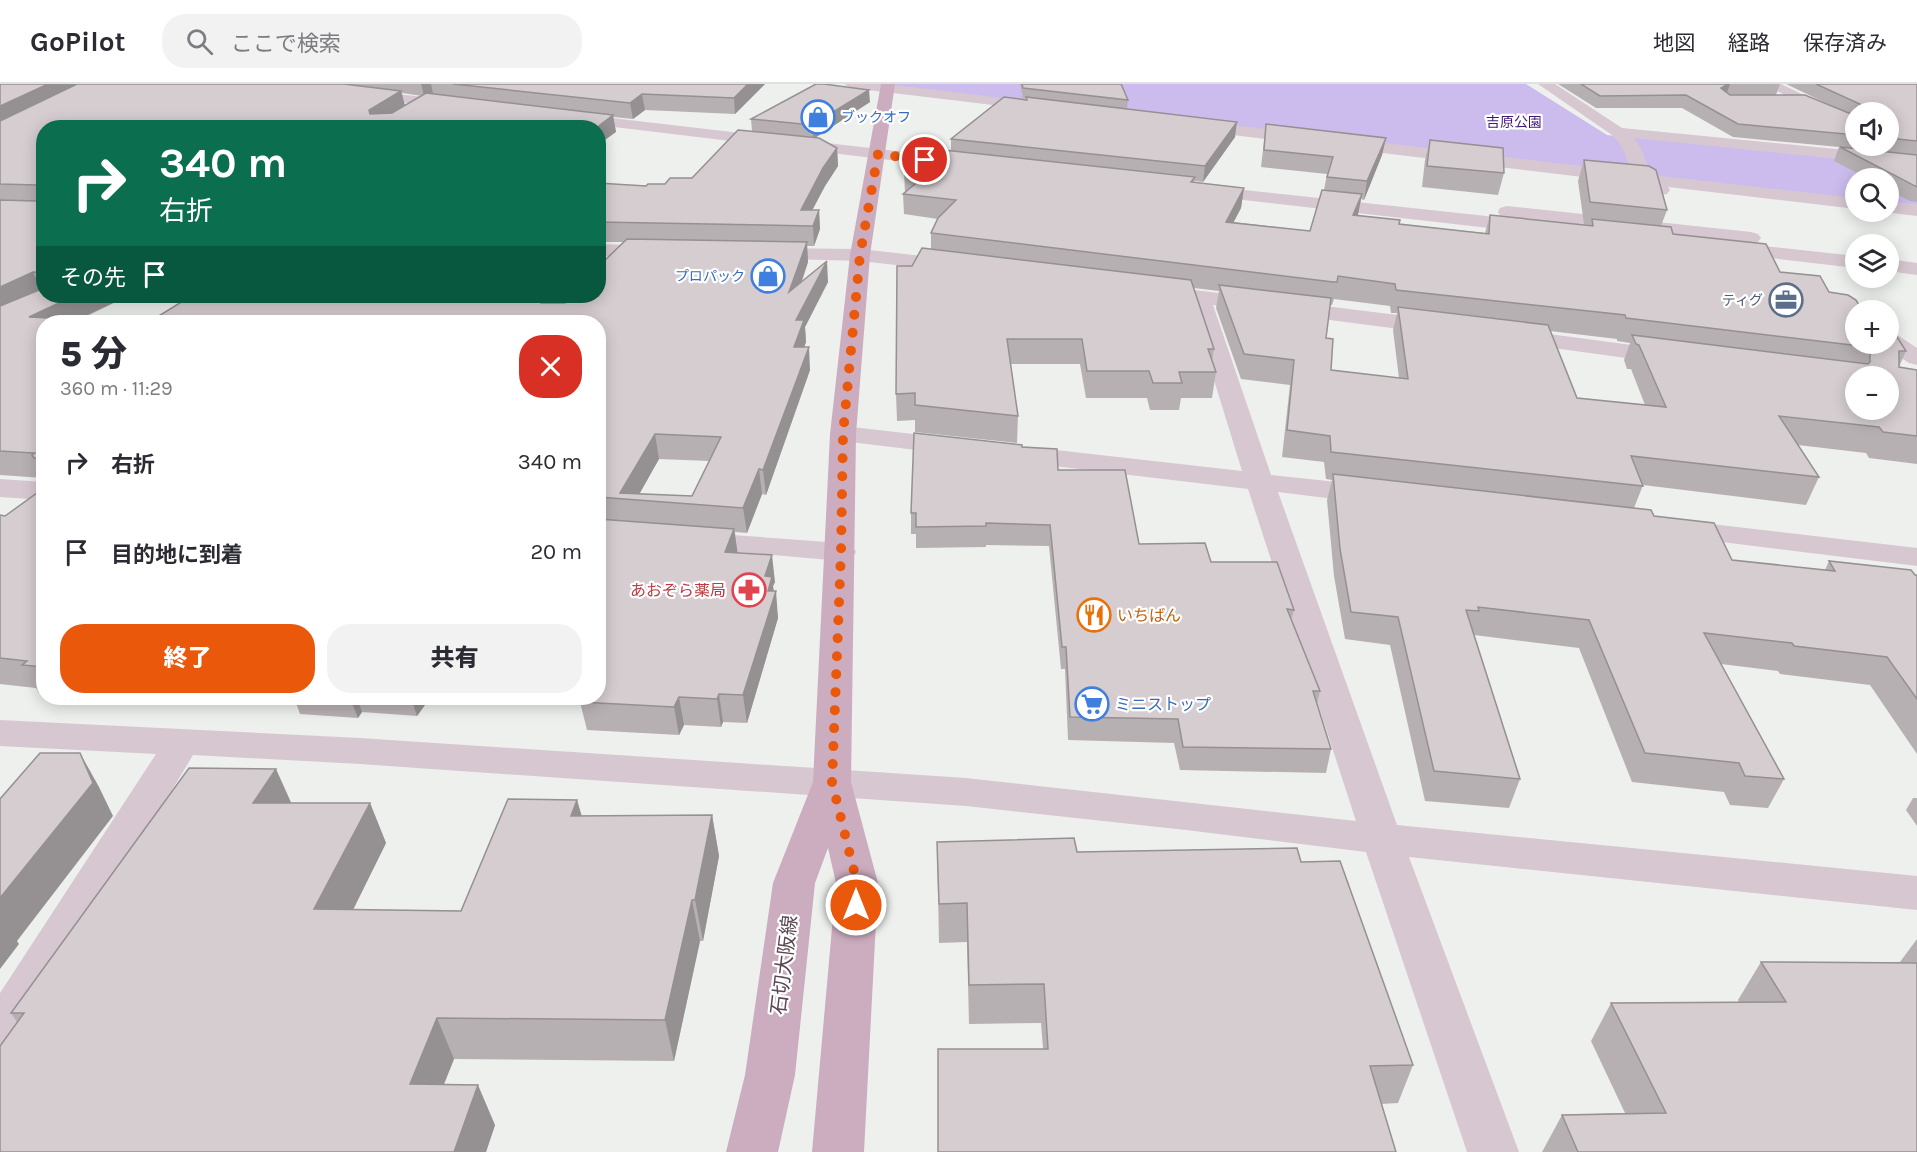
<!DOCTYPE html>
<html lang="ja">
<head>
<meta charset="utf-8">
<style>
	body { margin:0; font-family:Karla,"Noto Sans JP",sans-serif; background:#f2f2f3; color:#2b2b33; height:100vh; display:flex; flex-direction:column; font-size:22px; white-space:nowrap }
	* { box-sizing:border-box; margin:0 }
	p { font-size:20px; color:#7c7c81 }
	.icon { flex:none; width:33px; height:33px; fill:none; stroke:currentColor; stroke-width:2; stroke-linecap:round; stroke-linejoin:round }
	.map { position:relative; flex:1; overflow:hidden }
	.sheet { position:absolute; left:36px; top:231px; width:570px; height:390px; display:flex; flex-direction:column; background:#fff; border-radius:24px; box-shadow:0 3px 15px #0003 }
	.sheet>* { flex:none }
	.banner { position:absolute; left:36px; top:36px; width:570px; height:183px; border-radius:24px; box-shadow:0 3px 15px #0003; background:#0b6e4f; color:#fff; overflow:hidden }
	.tools { position:absolute; left:1845px; top:18px; display:grid; gap:12px }
	.tools a { display:grid; place-items:center; width:54px; height:54px; border-radius:50%; background:#fff; box-shadow:0 3px 15px #0003; font-size:30px }
	.pin { position:absolute; display:grid; place-items:center; width:51px; height:51px; color:#fff; margin:-26px; border:3px solid #fff; border-radius:50%; box-shadow:0 2px 6px #0007 }
	.me { position:absolute; width:66px; margin:-33px; rotate:0deg; stroke-linejoin:round; filter:drop-shadow(0 0 4px #0008) }
	.turn { display:flex; align-items:center; gap:21px; height:126px; padding:0 24px; font-size:27px }
	.turn .icon { width:78px; height:78px; stroke-width:2.5 }
	.turn b { display:block; font-size:42px; line-height:51px }
	.then { display:flex; align-items:center; height:57px; padding:0 24px; background:#0003; gap:12px; font-size:22px }
	.round { display:grid; place-items:center; flex:none; width:63px; height:63px; border-radius:24px; background:#f2f2f3 }
	.head { display:flex; align-items:center; justify-content:space-between; height:102px; padding:0 24px }
	h1 { font-size:36px; font-weight:800; line-height:45px }
	.action { display:flex; gap:12px; margin-top:auto; padding:12px 24px }
	.action a { flex:1; height:69px; border-radius:24px; background:#ea580c; color:#fff; font-size:24px; font-weight:800; line-height:69px; text-align:center }
	.action a+a { background:#f2f2f3; color:#2b2b33 }
	ul { padding:0; list-style:none }
	li { display:flex; align-items:center; gap:18px; height:90px; padding:0 24px }
	li div { flex:1 }
	li b { display:block; font-size:22px }
	li em { font-style:normal }
	header { display:flex; align-items:center; gap:36px; box-sizing:border-box; height:84px; padding:0 30px; background:#fff; border-bottom:2px solid #e1e1e2 }
	header strong { font-size:28px }
	nav { display:flex; gap:33px; margin-inline-start:auto; font-size:21px }
	.search { width:420px; height:54px; background:#f2f2f3; display:flex; align-items:center; gap:15px; box-sizing:border-box; padding:0 21px; border-radius:24px; color:#7c7c81; font-size:22px }
	.map>svg:first-child { display:block }
	.green { fill:#cbbced }
	.lines { fill:none; stroke-linecap:round; stroke-linejoin:round }
	.minor { fill:#d7c7d1; fill-rule:evenodd }
	.major { fill:#ccadbf; fill-rule:evenodd }
	.wall { fill:#b7b0b3; fill-rule:evenodd }
	.shaded-wall { fill:#959092 }
	.building { fill:#d5cdd0; stroke:#959092; stroke-width:1.5; fill-rule:evenodd }
	.route { stroke:#ea580c; stroke-width:10; stroke-dasharray:0 18 }
	.labels { text-anchor:middle; stroke-width:4.5; stroke-linejoin:round; paint-order:stroke }
	.far-shop-label { font-size:14px; fill:#366cbe; stroke:#fff; text-anchor:start }
	.far-park-label { font-size:14px; fill:#41187a; stroke:#fff }
	.far-service-label { font-size:14px; fill:#4e5e75; stroke:#fff; text-anchor:end }
	.health-label { font-size:16px; fill:#be3a42; stroke:#fff; text-anchor:end }
	.food-label { font-size:16px; fill:#c56008; stroke:#fff; text-anchor:start }
	.shop-label { font-size:16px; fill:#366cbe; stroke:#fff; text-anchor:start }
	.near-street-label { font-size:20px; fill:#5a4652; stroke:#fff }
</style>
</head>
<body>
<header>
<strong>GoPilot</strong>
<div class="search"><svg class="icon" aria-label="search" viewBox="0 0 24 24"><circle cx="10" cy="10" r="6"/><path d="M15 15l6 6"/></svg>ここで検索</div>
<nav><a>地図</a><a>経路</a><a>保存済み</a></nav>
</header>
<div class="map">
<svg width="1917" height="1068" viewBox="0 0 1917 1068">
	<rect width="100%" height="100%" fill="#edf0ed"/>
	<path class="green" d="M871,0H1526L1607,51L1917,80V123L1889,121L1888,94H1856L1855,117Z"/>
	<g class="lines">
		<g class="minor">
			<path d="M263,0H309L459,17L466,21L459,25L270,4Z"/>
			<path d="M844,0H887L1043,19L1050,23L1043,27L851,4Z"/>
			<path d="M1538,0H1555L1622,44L1917,73V83L1634,54C1643,64 1645,79 1652,91L1856,114V125L1668,103L1670,106L1667,110L1661,111L1641,100L1190,46L1182,41L1190,36L1633,88C1624,73 1627,65 1612,51Z"/>
			<path d="M1763,0H1781L1856,36V47Z"/>
			<path d="M569,29L965,75L971,76L973,80L971,84L965,85L564,37L561,34Z"/>
			<path d="M1198,101L1532,137L1539,139L1542,143L1539,147L1532,149L1192,110L1189,106L1192,102Z"/>
			<path d="M1888,118L1917,120V132L1884,128H1888Z"/>
			<path d="M1507,122L1751,148L1758,150L1761,154L1758,158L1751,160L1500,132L1498,128L1500,124Z"/>
			<path d="M1726,158L1856,172V184L1719,168L1716,164L1719,160Z"/>
			<path d="M598,160L660,162L667,164L670,168L667,172L660,174L598,172Z"/>
			<path d="M762,164L860,165L959,176L966,178L969,182L966,186L959,188L860,177L755,174L752,170L755,166Z"/>
			<path d="M1888,175L1917,179V191L1888,187Z"/>
			<path d="M1153,201L1438,236L1446,238L1449,243L1446,248L1438,250L1213,221L1271,391L1375,402L1385,405L1389,411L1385,417L1375,420L1278,408L1397,741L1917,792V826L1409,773L1519,1068H1467L1366,768L1186,746L966,722L360,680L193,671L17,965L0,971V909L156,670L0,662V636L360,654L966,694L1356,737L1248,405L1012,377L1002,375L998,369L1002,363L1012,361L1242,387L1190,218L1145,212L1142,207L1145,202Z"/>
			<path d="M1510,245L1670,266L1678,268L1682,273L1678,278L1670,280L1502,257L1498,252L1502,247Z"/>
			<path d="M1888,248L1896,250L1917,264V281L1909,279L1880,260H1888Z"/>
			<path d="M843,342L957,355L967,357L970,363L967,369L957,371L834,356L830,350L834,344Z"/>
			<path d="M0,395L44,398V416L0,413Z"/>
			<path d="M1676,436L1917,464V482L1665,451L1661,445L1665,439Z"/>
			<path d="M693,448L841,459L852,461L856,468L852,475L841,477L682,463L678,457L682,451Z"/>
		</g>
		<path class="major" d="M881,0H895L870,171L856,350L851,698L878,799L864,1068H812L836,799L828,764L815,799L795,991L778,1068H726L745,991L773,799L813,698L830,350L850,171Z"/>
	</g>
	<g class="wall">
		<path d="M0,0H765L735,30L645,26L633,35L613,33L616,48L44,44V212H128L79,236L44,238V394L0,391ZM402,9L422,12L405,22Z"/>
		<path d="M1020,0H1121L1128,16L1127,25L1235,53L1203,98L1195,97L1194,98L1244,104L1241,124L1233,138L1310,147L1324,106L1327,90L1261,83L1266,40L1386,54L1382,71L1364,116L1361,115L1357,132L1399,140L1485,149L1490,131L1590,141L1584,140L1578,97L1584,76L1667,126L1661,142L1673,150L1780,188L1829,208L1856,226L1906,267L1899,283L1917,286V380L1869,374L1866,369L1798,361L1819,393L1806,421L1643,401L1634,424L1654,432L1732,476L1825,486L1829,477L1917,491V670L1870,601L1780,590L1778,587L1721,580L1784,695L1768,724L1730,721L1724,708L1632,698L1579,564L1474,551L1520,695L1509,724L1425,717L1390,561L1345,555L1334,492L1327,416L1332,396L1326,395L1324,378L1282,373L1290,301L1241,295L1216,224L1219,207L1194,204L1214,265L1212,277L1216,288L1212,314H1181L1179,326H1150L1147,314H1086L1080,280H1010L1018,332L1017,359L915,348V336L897,337L896,310L912,182L931,165V149L938,135L904,130L903,110L905,108L904,88L951,67V55L1026,16V14H1023ZM1334,215L1390,222L1391,229H1397L1393,246L1399,294L1331,286L1326,254L1330,221H1332ZM1550,247L1617,255V257L1630,259L1624,276L1627,285H1631L1645,321L1577,314Z"/>
		<path d="M1558,0H1780L1776,11L1834,23L1786,0H1917V118L1910,117L1888,106V94H1867L1834,77L1839,63L1733,53L1682,24H1596ZM1856,28H1888V62H1856Z"/>
		<path d="M870,18L815,54L837,64L838,82L825,102L812,126H819L820,145L814,162H807L808,178L802,198H828L805,243L806,258L804,263L810,286L766,411L762,410L747,449L735,448L737,469L775,498L773,502L778,534L747,639L723,638L721,643L684,641L679,651L587,646L580,618L598,614V238H149L567,212L561,219H565L598,212L603,178L623,158H598V99L646,102L665,100L692,94L752,47L751,35ZM659,375L709,377L692,412L639,410Z"/>
		<path d="M1430,56L1504,89L1498,111L1422,103L1425,76Z"/>
		<path d="M1022,363L1058,386L1139,460L1211,478L1294,526L1291,537L1320,607L1317,620L1331,665L1326,689L1180,686L1174,659L1068,656L1065,585H1061L1049,462L986,461V463L916,464V450H911V429Z"/>
		<path d="M44,404V609H39L36,604L0,600V431L5,432Z"/>
		<path d="M215,614H430L417,632L362,628L358,634L300,630L296,619Z"/>
		<path d="M1913,714H1917V742L1906,726Z"/>
		<path d="M577,716L582,732L712,731L719,772L703,857H700L674,977L454,975L444,1000L495,1041L486,1068H0L17,938L11,929L291,719H370L386,759L353,826L461,827Z"/>
		<path d="M937,758L1077,768L1301,778L1413,981L1398,1019L1381,1020L1043,965L1041,939L969,940L967,858L939,859Z"/>
		<path d="M1917,855V1068H1542L1562,1031L1625,1029L1591,957L1611,919L1739,918L1738,916L1761,878H1900Z"/>
	</g>
	<g class="shaded-wall">
		<path d="M48,0H87L0,42V22Z"/>
		<path d="M421,0H431L433,9L424,12Z"/>
		<path d="M748,0H765L735,30L734,14Z"/>
		<path d="M1728,0H1730L1726,11L1721,4Z"/>
		<path d="M869,6L870,18L813,55L812,41Z"/>
		<path d="M401,7L405,22L374,42L369,26Z"/>
		<path d="M642,10L645,26L633,35L630,19Z"/>
		<path d="M613,31L616,48L598,61V44H596Z"/>
		<path d="M1237,38L1235,53L1203,98L1205,82Z"/>
		<path d="M1386,54L1382,71L1364,116L1367,97Z"/>
		<path d="M837,64L838,82L825,102L804,142L801,126L823,84Z"/>
		<path d="M1244,104L1241,124L1223,159L1226,138Z"/>
		<path d="M1362,110L1358,131L1349,152L1353,131Z"/>
		<path d="M819,126L820,145L814,162L813,142Z"/>
		<path d="M807,158L808,178L790,229L789,208Z"/>
		<path d="M598,160L601,174L598,177Z"/>
		<path d="M827,177L828,198L805,243L806,258L796,286L794,263L796,236Z"/>
		<path d="M33,188L43,209L0,229V203Z"/>
		<path d="M74,212H128L72,238L29,233Z"/>
		<path d="M544,212H567L544,238L539,217Z"/>
		<path d="M809,263L810,286L766,411L763,386Z"/>
		<path d="M655,350L659,375L636,416L620,409Z"/>
		<path d="M759,385L762,410L747,449L743,424Z"/>
		<path d="M734,445L738,471L725,468Z"/>
		<path d="M772,471L775,498L773,502L774,510L776,507L778,534L747,639L743,611L765,492Z"/>
		<path d="M719,610L723,638L721,643L717,615Z"/>
		<path d="M679,613L684,641L679,651L674,623Z"/>
		<path d="M350,614H357L362,628L358,634Z"/>
		<path d="M411,614H430L417,632Z"/>
		<path d="M80,669L99,703L113,732L17,857L19,860L0,885V814Z"/>
		<path d="M276,685L294,725L253,719Z"/>
		<path d="M577,716L588,756L571,732Z"/>
		<path d="M370,719L386,759L333,866L314,825Z"/>
		<path d="M712,731L719,772L703,857L695,816Z"/>
		<path d="M692,816L700,857L674,977L665,936Z"/>
		<path d="M437,934L454,975L428,1040L410,1000Z"/>
		<path d="M478,1001L495,1041L486,1068H454Z"/>
	</g>
	<g class="building">
		<path d="M0,0H48L0,22Z"/>
		<path d="M77,0H344L401,7L369,26L370,30L392,29L426,9L613,31L596,44H44V189L33,188L0,203V116L37,117L38,103L36,101L0,100V37Z"/>
		<path d="M453,0H748L734,14L642,10L630,19Z"/>
		<path d="M816,0H824L869,6L812,41L751,35Z"/>
		<path d="M1022,0H1121L1128,16L1023,4Z"/>
		<path d="M1581,0H1728L1721,4L1730,11H1805L1856,32V51L1738,40L1686,11L1600,12Z"/>
		<path d="M1816,0H1917V57L1888,54V28H1863L1862,21Z"/>
		<path d="M1004,13L1027,16L1026,13L1237,38L1205,82L951,55Z"/>
		<path d="M1266,40L1386,54L1367,97L1327,93L1333,73L1264,66Z"/>
		<path d="M738,46L819,54L837,64L823,84L801,126H819L813,142L598,138V99L646,102L648,100H665L670,94H692Z"/>
		<path d="M1430,56L1503,64L1504,89L1427,82Z"/>
		<path d="M1840,63L1917,71V103Z"/>
		<path d="M934,65L1195,93L1191,98L1244,104L1226,138L1310,147L1322,106L1362,110L1353,131L1400,136L1399,140L1489,150L1490,131L1593,142L1592,135L1671,143L1673,150L1766,160L1780,188L1820,192L1829,208L1848,211L1856,216L1862,226H1856V260H1888V239L1906,267H1899V283L1917,286V352L1883,348L1879,343L1779,332L1819,393L1631,372L1643,402L1331,368L1330,352L1287,346L1294,276L1244,270L1219,201L1331,214L1326,254L1333,255L1331,286L1408,295L1398,223L1548,241L1577,314L1666,323L1639,261L1636,260L1632,251L1868,280L1870,278V270L1880,267L1877,264L1626,234L1625,231L1396,206L1395,200L1338,192L1337,198H1333L931,149L938,134L956,116L903,110L926,91L904,88ZM1856,292H1888V326H1856Z"/>
		<path d="M1584,76L1649,82L1656,86L1667,126L1590,118Z"/>
		<path d="M627,155L807,158L789,208L827,177L796,236H804L794,263H809L763,386L759,385L743,424L598,413V238H149L191,212H544L539,217L541,219H565L572,212H598V179L603,178ZM655,350L721,353L692,412L620,409Z"/>
		<path d="M922,164L1191,196L1214,265H1208L1216,288H1179L1182,299H1153L1149,287H1087L1082,255H1007L1018,332L915,321V309L896,310L897,182H912Z"/>
		<path d="M44,204V212H74L29,233L131,238H44V374H34L32,371L35,369L0,367V222Z"/>
		<path d="M914,349L1022,361V363L1057,365L1058,386H1125L1139,460L1205,459L1211,478H1277L1294,526L1287,525L1320,607H1313L1331,665L1183,663L1178,635L1070,633L1066,563H1062L1050,441L986,439V442L916,443V429H911Z"/>
		<path d="M1333,390L1651,426L1654,432L1714,439L1732,476L1835,487L1829,477L1911,486L1915,491H1917V615L1887,573L1794,562L1792,559L1704,549L1784,695L1745,692L1739,679L1645,669L1589,536L1478,523L1479,527L1466,526L1520,695L1434,687L1398,533L1351,528L1340,465Z"/>
		<path d="M44,404V583L22,581L27,577L0,574V431L5,432Z"/>
		<path d="M598,435L734,445L725,468L772,471L765,492L772,493L768,507H776L743,611L719,610L717,615L679,613L674,623L580,618L583,614H598Z"/>
		<path d="M40,669H80L93,699L0,814V715Z"/>
		<path d="M189,684L276,685L253,719H370L314,825L461,827L508,715L577,716L571,732L712,731L695,816H692L665,936L437,934L410,1000L478,1001L454,1068H0V962L24,929H11Z"/>
		<path d="M1074,754L1077,768L1297,764L1301,778L1340,777L1413,981L1370,982L1396,1068H938V965H1048L1044,900L969,901L967,819L939,820L937,758Z"/>
		<path d="M1761,878L1917,879V1068H1578L1562,1031L1666,1029L1611,919L1786,918Z"/>
	</g>
	<g class="lines">
		<path class="route" d="M856,821L857,799L832,698L841,468L843,350L860,171L878,70L925,76"/>
	</g>
	<defs>
		<symbol id="shop-ring" viewBox="-11 -11 22 22"><circle r="9.5" fill="#fff" stroke="#3f7fe0" stroke-width="1.5"/><path d="M-5-2.5h2.3a2.7 3.5 0 0 1 5.4 0H5L5.5 6h-11ZM-1.5-2.5h3a1.5 2.3 0 0 0-3 0Z" fill="#3f7fe0"/></symbol>
		<symbol id="office-ring" viewBox="-11 -11 22 22"><circle r="9.5" fill="#fff" stroke="#5c6f8a" stroke-width="1.5"/><path d="M-6-3h4V-5.5h4V-3h4V5H-6ZM-1-4.5V-3h2v-1.5ZM-6 0V1H6V0Z" fill="#5c6f8a"/></symbol>
		<symbol id="pharmacy-ring" viewBox="-11 -11 22 22"><circle r="9.5" fill="#fff" stroke="#e0444e" stroke-width="1.5"/><path d="M-2-6h4v4h4v4h-4v4h-4v-4h-4v-4h4Z" fill="#e0444e"/></symbol>
		<symbol id="restaurant-ring" viewBox="-11 -11 22 22"><circle r="9.5" fill="#fff" stroke="#e8710a" stroke-width="1.5"/><path d="M-5-6h1v4h1v-4h1v4h1v-4h1v5L-1.5 .5V6h-2V.5L-5-1ZM5-6V6H3V1.5H1.5Q1.5-4 5-6Z" fill="#e8710a"/></symbol>
		<symbol id="supermarket-ring" viewBox="-11 -11 22 22"><circle r="9.5" fill="#fff" stroke="#3f7fe0" stroke-width="1.5"/><path d="M-6-5.5h2.5l.6 2H6L4.5 2H-2.5L-4.4-4H-6ZM-1.5 3.2a1.3 1.3 0 1 0 .1 0ZM3 3.2a1.3 1.3 0 1 0 .1 0Z" fill="#3f7fe0"/></symbol>
	</defs>
	<g fill-rule="evenodd">
		<use href="#shop-ring" x="799" y="14" width="38" height="38"/>
		<use href="#shop-ring" x="749" y="173" width="38" height="38"/>
		<use href="#office-ring" x="1767" y="197" width="38" height="38"/>
		<use href="#pharmacy-ring" x="730" y="487" width="38" height="38"/>
		<use href="#restaurant-ring" x="1075" y="512" width="38" height="38"/>
		<use href="#supermarket-ring" x="1073" y="601" width="38" height="38"/>
	</g>
	<g class="labels">
		<g class="far-shop-label">
			<text x="841" y="38">ブックオフ</text>
			<text x="745" y="197" text-anchor="end">プロパック</text>
		</g>
		<g class="far-park-label">
			<text x="1514" y="43">吉原公園</text>
		</g>
		<g class="far-service-label">
			<text x="1763" y="221">ティグ</text>
		</g>
		<g class="health-label">
			<text x="726" y="512">あおぞら薬局</text>
		</g>
		<g class="food-label">
			<text x="1117" y="537">いちばん</text>
		</g>
		<g class="shop-label">
			<text x="1115" y="626">ミニストップ</text>
		</g>
		<g class="near-street-label">
			<text transform="translate(784 881) rotate(-83)" y="7">石切大阪線</text>
		</g>
	</g>
</svg>
<div class="tools">
<a><svg class="icon" aria-label="sound" viewBox="0 0 24 24"><path d="M4 9h4l5-4v14l-5-4H4zM17 9q2 3 0 6"/></svg></a>
<a><svg class="icon" aria-label="search" viewBox="0 0 24 24"><circle cx="10" cy="10" r="6"/><path d="M15 15l6 6"/></svg></a>
<a><svg class="icon" aria-label="layers" viewBox="0 0 24 24"><path d="M12 4l9 5-9 5-9-5zM3 14l9 5 9-5"/></svg></a>
<a>+</a>
<a>−</a>
</div>
<div class="pin" style="left:925px;top:76px;background:#d93025"><svg class="icon" aria-label="arrive" viewBox="0 0 24 24"><path d="M6 21V4h12l-3 4 3 4H6"/></svg></div>
<svg class="me" style="left:856px;top:821px" viewBox="-20 -20 40 40"><circle r="17" fill="#ea580c" stroke="#fff" stroke-width="3"/><path d="M0-11L8 9 0 5-8 9z" fill="#fff"/></svg>
<div class="banner">
<div class="turn"><svg class="icon" aria-label="right" viewBox="0 0 24 24"><path d="M7 20v-9h11M14 6l5 5-5 5"/></svg><div><b>340 m</b>右折</div></div>
<div class="then">その先<svg class="icon" aria-label="arrive" viewBox="0 0 24 24"><path d="M6 21V4h12l-3 4 3 4H6"/></svg></div>
</div>
<section class="sheet">
<div class="head"><div><h1>5 分</h1><p>360 m · 11:29</p></div><a class="round" style="background:#d93025;color:#fff"><svg class="icon" aria-label="close" viewBox="0 0 24 24"><path d="M6 6l12 12M18 6L6 18"/></svg></a></div>
<ul>
<li><svg class="icon" aria-label="right" viewBox="0 0 24 24"><path d="M7 20v-9h11M14 6l5 5-5 5"/></svg><div><b>右折</b></div><em>340 m</em></li>
<li><svg class="icon" aria-label="arrive" viewBox="0 0 24 24"><path d="M6 21V4h12l-3 4 3 4H6"/></svg><div><b>目的地に到着</b></div><em>20 m</em></li>
</ul>
<div class="action"><a>終了</a><a>共有</a></div>
</section>
</div>
</body>
</html>
